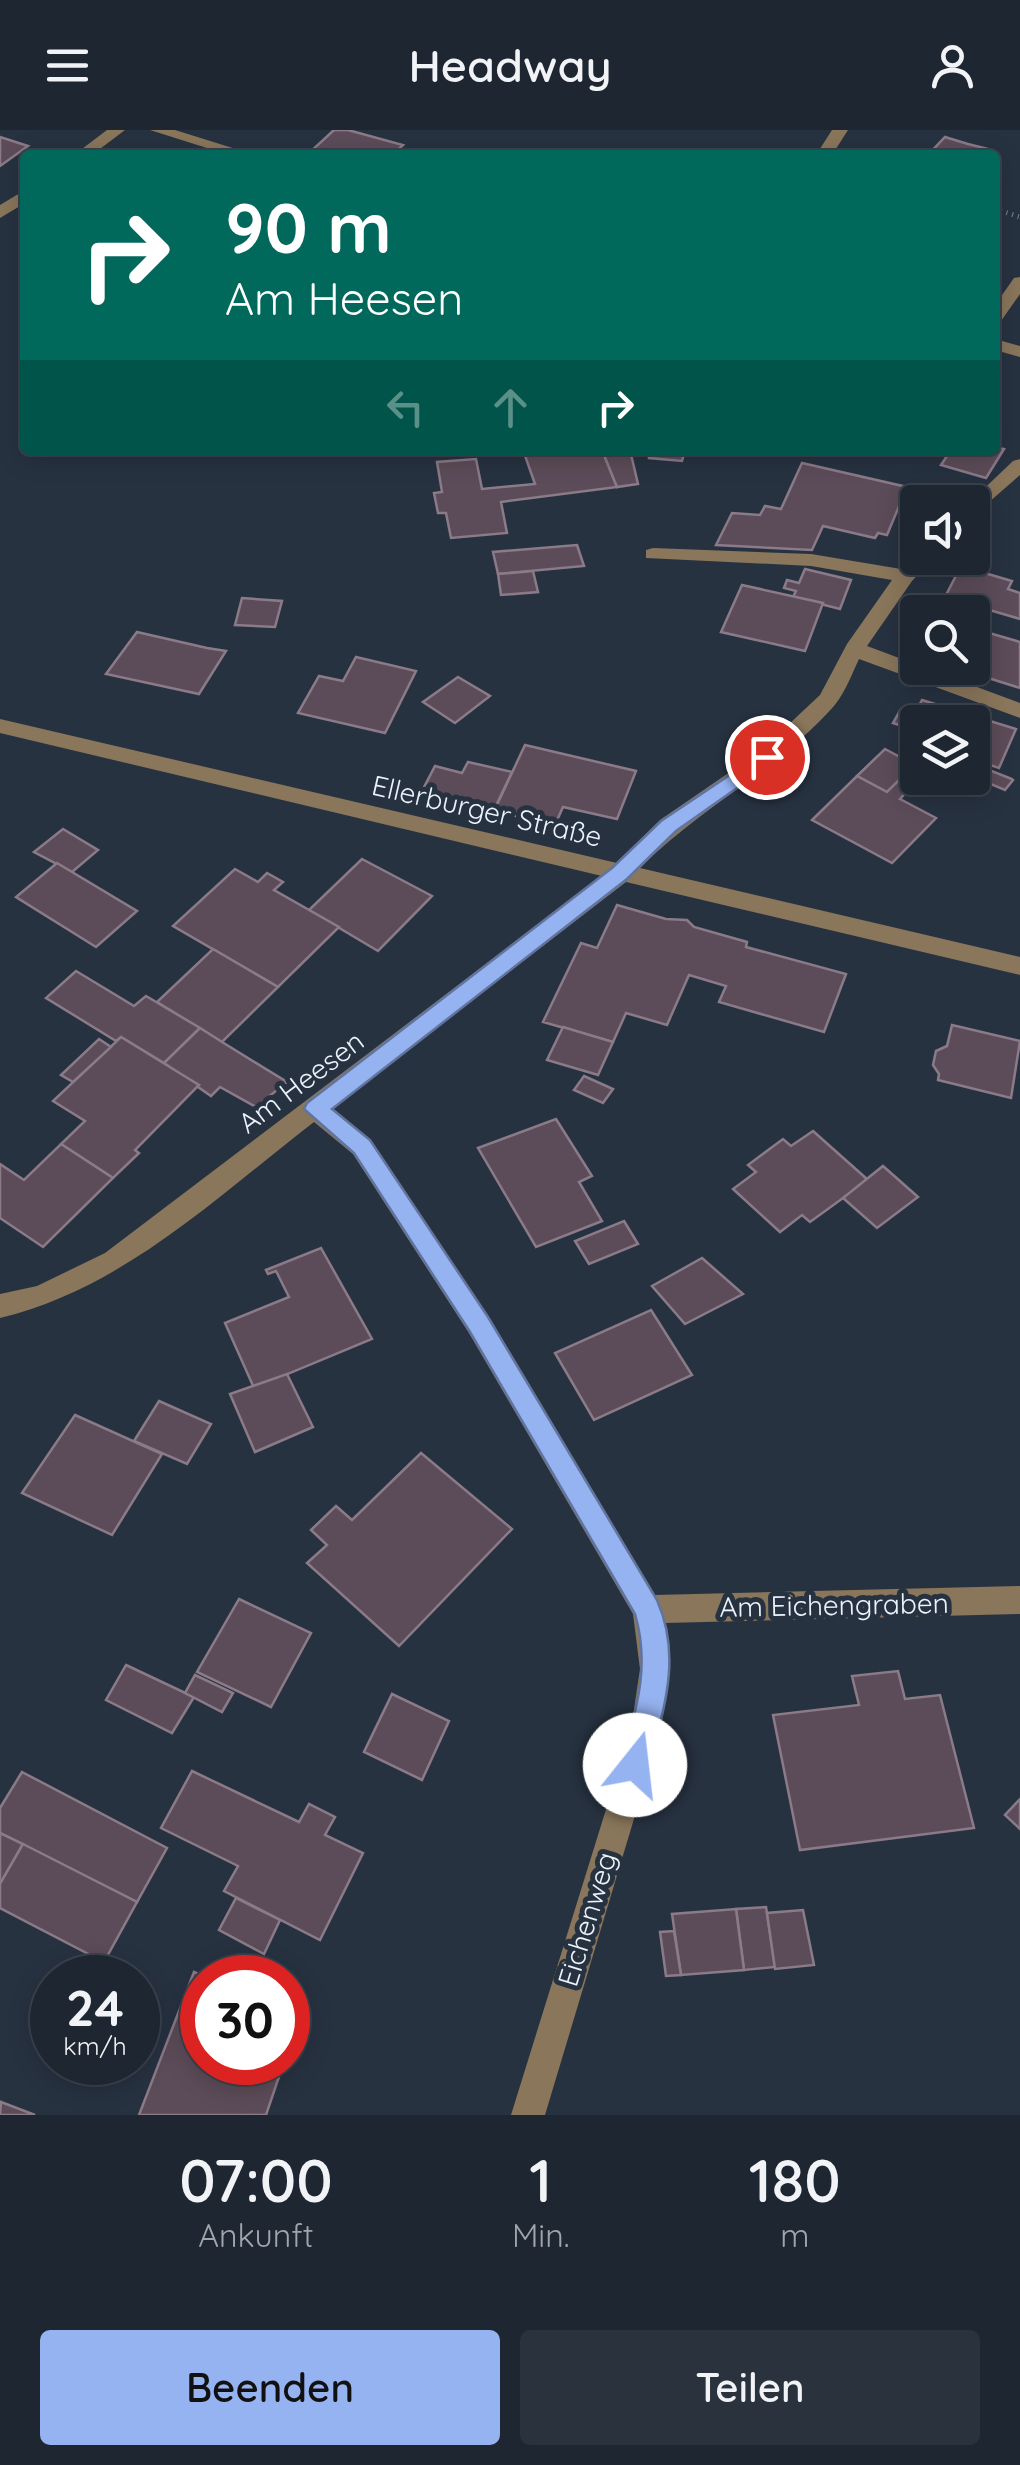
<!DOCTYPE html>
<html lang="de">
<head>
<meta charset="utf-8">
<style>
	body { margin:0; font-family:Quicksand,sans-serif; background:#2a323d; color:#f1f3f6; height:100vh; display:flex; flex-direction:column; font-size:38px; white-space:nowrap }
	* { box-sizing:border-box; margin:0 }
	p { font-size:32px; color:#a0a5ab }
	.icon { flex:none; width:55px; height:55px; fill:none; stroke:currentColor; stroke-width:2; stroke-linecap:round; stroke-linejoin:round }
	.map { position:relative; height:1985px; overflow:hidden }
	.panel { display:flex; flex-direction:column; background:#1d2631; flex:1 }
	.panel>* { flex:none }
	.banner { position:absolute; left:20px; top:20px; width:980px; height:305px; border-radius:10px; box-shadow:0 5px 25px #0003,0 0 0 2px #3b434d; background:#00695c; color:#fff; overflow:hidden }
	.controls { position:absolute; left:900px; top:355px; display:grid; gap:20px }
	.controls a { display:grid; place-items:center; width:90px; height:90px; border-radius:10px; background:#1d2631; box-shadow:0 5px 25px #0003,0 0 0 2px #3b434d; font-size:50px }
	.speed { position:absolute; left:30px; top:1825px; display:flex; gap:20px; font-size:50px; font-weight:700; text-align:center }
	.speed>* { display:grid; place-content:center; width:130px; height:130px; border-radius:50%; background:#1d2631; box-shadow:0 5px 25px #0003,0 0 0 2px #3b434d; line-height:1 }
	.speed small { font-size:25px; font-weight:400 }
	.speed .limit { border:15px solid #d22; background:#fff; color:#111 }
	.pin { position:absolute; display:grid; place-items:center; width:85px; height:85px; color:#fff; margin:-42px; border:5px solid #fff; border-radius:50%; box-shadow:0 2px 10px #0007 }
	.me { position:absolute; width:110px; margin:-55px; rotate:16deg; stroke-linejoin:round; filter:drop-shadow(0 0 8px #0008) }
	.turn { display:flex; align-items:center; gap:35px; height:210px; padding:0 40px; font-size:45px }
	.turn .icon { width:130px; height:130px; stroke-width:2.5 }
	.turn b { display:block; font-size:70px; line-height:85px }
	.lanes { display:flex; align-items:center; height:95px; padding:0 40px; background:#0003; justify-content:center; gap:50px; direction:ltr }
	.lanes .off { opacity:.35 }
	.eta { display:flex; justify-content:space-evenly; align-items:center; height:170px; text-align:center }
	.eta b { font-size:60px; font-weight:600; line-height:70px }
	.action { display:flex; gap:20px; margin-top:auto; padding:20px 40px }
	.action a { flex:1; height:115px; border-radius:10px; background:#95b2f1; color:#111; font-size:40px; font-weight:600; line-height:115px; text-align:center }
	.action a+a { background:#2a323d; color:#f1f3f6 }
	header { display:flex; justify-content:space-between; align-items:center; height:130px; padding:0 40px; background:#1d2631; font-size:45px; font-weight:600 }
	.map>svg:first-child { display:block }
	.building { fill:#5c4c59; stroke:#8b7a88; stroke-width:2.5 }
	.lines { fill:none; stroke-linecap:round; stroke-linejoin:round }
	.path { stroke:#7d8692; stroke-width:5; stroke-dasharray:1 5; stroke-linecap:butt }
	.minor { fill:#89765b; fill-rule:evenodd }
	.route { fill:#95b2f1; stroke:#61749d; stroke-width:2.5 }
	.labels { text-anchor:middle; stroke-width:10; stroke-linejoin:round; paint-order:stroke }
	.street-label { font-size:28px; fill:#ebf2fb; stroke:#273241 }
</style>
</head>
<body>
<header><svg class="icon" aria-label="menu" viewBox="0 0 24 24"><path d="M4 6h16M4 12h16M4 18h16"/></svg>Headway<svg class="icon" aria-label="person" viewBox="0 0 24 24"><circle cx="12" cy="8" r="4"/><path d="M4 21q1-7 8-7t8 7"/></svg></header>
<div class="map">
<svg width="1020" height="1985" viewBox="0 0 1020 1985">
	<rect width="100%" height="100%" fill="#273241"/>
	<g class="building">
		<path d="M334,0H348L403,15L392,25L309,23Z"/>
		<path d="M0,7L28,16L0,36Z"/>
		<path d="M945,7L968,14L992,20L988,25H928Z"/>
		<path d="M995,317L1004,319L986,348L941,335L951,320H995Z"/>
		<path d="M523,320H602L617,357L501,372L507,403L451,408L446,383H438L434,363L442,362L437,332L476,329L482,359L535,354Z"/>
		<path d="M602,320H630L638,354L617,357Z"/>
		<path d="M649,320H685L682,331L649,328Z"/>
		<path d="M802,333L907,357L887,405L878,403L875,408L823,396L812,420L716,415L732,383L760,385L765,376L781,379Z"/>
		<path d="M577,415L584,436L498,444L493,422Z"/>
		<path d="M961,436L1012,451L1008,459L1020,463V489L945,467Z"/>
		<path d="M805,439L851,450L840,479L793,467L796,461L784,458L787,450L799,453Z"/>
		<path d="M533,441L538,462L501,465L498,444Z"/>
		<path d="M742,455L823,473L805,521L721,502Z"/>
		<path d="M242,468L282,471L275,497L235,495Z"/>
		<path d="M972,498L1020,512V558L966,541L972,538Z"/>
		<path d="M137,502L207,518L226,521L199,564L106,544Z"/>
		<path d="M356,527L416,541L385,603L298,583L319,546L343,551Z"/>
		<path d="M458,547L490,566L455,593L423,572Z"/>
		<path d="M922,570L1016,599L999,638L972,629V592H918V617L900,612L908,598L893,593L901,579L915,583Z"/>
		<path d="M525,615L636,641L617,689L563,677L555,695L494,681Z"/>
		<path d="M885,619L915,635L887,662L857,646Z"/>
		<path d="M468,632L512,642L494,680L421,663L435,636L462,643Z"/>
		<path d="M984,638L1012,649L1013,650L1005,660L976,648Z"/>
		<path d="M857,646L887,662L898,651L910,658L900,669L936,688L892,733L812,690Z"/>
		<path d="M63,699L98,720L72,742L34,722Z"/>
		<path d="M362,729L432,766L378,821L309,780Z"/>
		<path d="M57,733L137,781L96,817L16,767Z"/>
		<path d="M235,739L258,752L267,743L283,752L274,760L339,797L278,857L173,796Z"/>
		<path d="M617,775L666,789L687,790L694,797L747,812L746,817L846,844L824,902L719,872L726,856L689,845L667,895L626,883L613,912L543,892L581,813L597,818Z"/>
		<path d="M213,819L278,857L222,912L157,872Z"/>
		<path d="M76,841L134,876L146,866L200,898L164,933L121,907L116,911L46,868Z"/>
		<path d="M952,895L1020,911L1011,968L938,950L939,944L933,935L936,921L947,916Z"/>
		<path d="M563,897L613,912L598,945L547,930Z"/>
		<path d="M200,898L222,912L287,952L256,977L220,957L211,966L164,933Z"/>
		<path d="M121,907L199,955L135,1020L139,1023L113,1048L61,1014L85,991L53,971Z"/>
		<path d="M99,909L111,917L73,952L61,945Z"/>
		<path d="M584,946L613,959L603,973L574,960Z"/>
		<path d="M556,989L592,1046L579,1052L602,1091L536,1117L478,1018Z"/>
		<path d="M813,1001L868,1050L810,1092L802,1085L780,1102L733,1059L756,1042L748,1035L783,1009L791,1016Z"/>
		<path d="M61,1014L113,1048L43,1117L0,1088V1034L24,1050Z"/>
		<path d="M883,1036L918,1067L877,1098L843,1068Z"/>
		<path d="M624,1091L638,1114L589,1134L575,1111Z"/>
		<path d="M321,1118L372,1209L254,1258L225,1193L289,1167L276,1141L268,1144L266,1140Z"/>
		<path d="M702,1128L743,1164L685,1194L652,1156Z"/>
		<path d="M651,1180L692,1245L594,1290L555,1223Z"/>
		<path d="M287,1244L313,1297L255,1322L230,1264Z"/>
		<path d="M159,1271L211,1294L187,1334L134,1311Z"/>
		<path d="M75,1285L162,1324L112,1405L22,1363Z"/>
		<path d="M421,1323L512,1399L399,1516L307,1433L327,1415L311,1400L336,1376L352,1390Z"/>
		<path d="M239,1469L311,1503L271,1577L197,1542Z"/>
		<path d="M126,1535L194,1567L172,1603L106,1570Z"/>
		<path d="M898,1541L905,1569L940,1565L974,1698L800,1720L773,1585L859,1575L852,1546Z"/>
		<path d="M195,1545L233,1563L222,1582L185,1563Z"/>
		<path d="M392,1564L449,1591L422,1650L364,1622Z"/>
		<path d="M192,1641L299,1692L309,1674L335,1687L325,1705L363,1723L320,1810L224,1761L238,1736L161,1698Z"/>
		<path d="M22,1642L167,1718L137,1772L0,1703V1678Z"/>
		<path d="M1020,1669V1699L1005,1685Z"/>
		<path d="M0,1703L23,1714L0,1754Z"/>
		<path d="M23,1714L137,1772L104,1832L0,1778V1754Z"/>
		<path d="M236,1768L280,1790L264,1824L219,1800Z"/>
		<path d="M766,1777L775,1837L744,1840L736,1779Z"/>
		<path d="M736,1779L744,1840L681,1845L672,1784Z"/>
		<path d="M803,1780L814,1835L775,1839L767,1783Z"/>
		<path d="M674,1801L681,1845L666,1846L660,1802Z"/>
		<path d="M194,1842L209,1848H202V1932H284L266,1985H139Z"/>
		<path d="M1,1972L35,1985H0Z"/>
	</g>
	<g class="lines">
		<path class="path" d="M995,79L1020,87"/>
		<g class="minor">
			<path d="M107,0H125L92,25H74Z"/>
			<path d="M150,0H175L255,25H229Z"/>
			<path d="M832,0H848L832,25H816Z"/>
			<path d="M25,60V73L0,88V75Z"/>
			<path d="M1020,147V164L1001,191L995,192V175L1014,148Z"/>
			<path d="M995,209L1020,216V227L995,220Z"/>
			<path d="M1020,329V345L972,387L970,372L1013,331Z"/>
			<path d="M653,418L811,424L901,439L917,424L918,428H934L912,451L867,516L1020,573V588L859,529C852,544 845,563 834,576C777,640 699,678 640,738L1020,827V845L626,752L332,978L371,1010L489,1187L655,1465L1020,1456V1484L665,1493L670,1539L661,1599L545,1985H511L631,1599L640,1539L633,1484L469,1203L353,1024L314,992C215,1068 124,1158 0,1188V1164L37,1156L105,1123L602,746L0,603V589L617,733L660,690L759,622L820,565L847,514L892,450L811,436L646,428V420Z"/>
		</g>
	</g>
	<path class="route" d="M767,620L774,622V632L676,701L627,749L332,979L370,1010L488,1187L657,1470C682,1527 664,1578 649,1635L645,1645L635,1649L625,1645L621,1635C635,1583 651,1538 635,1484L470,1202L354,1023L304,979L307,973L612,738L661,691Z"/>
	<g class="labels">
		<g class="street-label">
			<text transform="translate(487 681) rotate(13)" y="10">Ellerburger Straße</text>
			<text transform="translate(301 952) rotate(-37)" y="10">Am Heesen</text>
			<text transform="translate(834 1475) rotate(-1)" y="10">Am Eichengraben</text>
			<text transform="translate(587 1789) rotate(-73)" y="10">Eichenweg</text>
		</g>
	</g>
</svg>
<div class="controls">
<a><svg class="icon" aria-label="sound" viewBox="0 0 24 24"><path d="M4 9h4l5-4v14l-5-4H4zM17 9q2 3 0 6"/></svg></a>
<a><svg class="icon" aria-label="search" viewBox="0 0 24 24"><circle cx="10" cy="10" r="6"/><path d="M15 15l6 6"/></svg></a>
<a><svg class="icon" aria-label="layers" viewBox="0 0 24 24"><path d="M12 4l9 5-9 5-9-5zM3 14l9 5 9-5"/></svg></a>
</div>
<div class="speed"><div>24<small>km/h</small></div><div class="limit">30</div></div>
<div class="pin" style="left:767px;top:627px;background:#d93025"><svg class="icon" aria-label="arrive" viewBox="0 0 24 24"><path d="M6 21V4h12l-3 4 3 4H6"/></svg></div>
<svg class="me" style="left:635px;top:1635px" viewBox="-20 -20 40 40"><circle r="19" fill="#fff"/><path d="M0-13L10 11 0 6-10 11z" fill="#95b2f1"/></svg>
<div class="banner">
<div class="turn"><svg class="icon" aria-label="right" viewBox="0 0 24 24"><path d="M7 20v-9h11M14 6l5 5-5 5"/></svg><div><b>90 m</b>Am Heesen</div></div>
<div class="lanes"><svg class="icon off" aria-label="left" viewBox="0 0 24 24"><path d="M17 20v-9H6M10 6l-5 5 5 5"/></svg><svg class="icon off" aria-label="ahead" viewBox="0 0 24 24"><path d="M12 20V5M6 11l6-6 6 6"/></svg><svg class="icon" aria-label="right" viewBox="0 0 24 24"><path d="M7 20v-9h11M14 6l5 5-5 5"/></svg></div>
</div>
</div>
<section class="panel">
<div class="eta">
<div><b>07:00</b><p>Ankunft</p></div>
<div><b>1</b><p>Min.</p></div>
<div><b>180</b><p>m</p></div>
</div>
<div class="action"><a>Beenden</a><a>Teilen</a></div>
</section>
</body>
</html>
